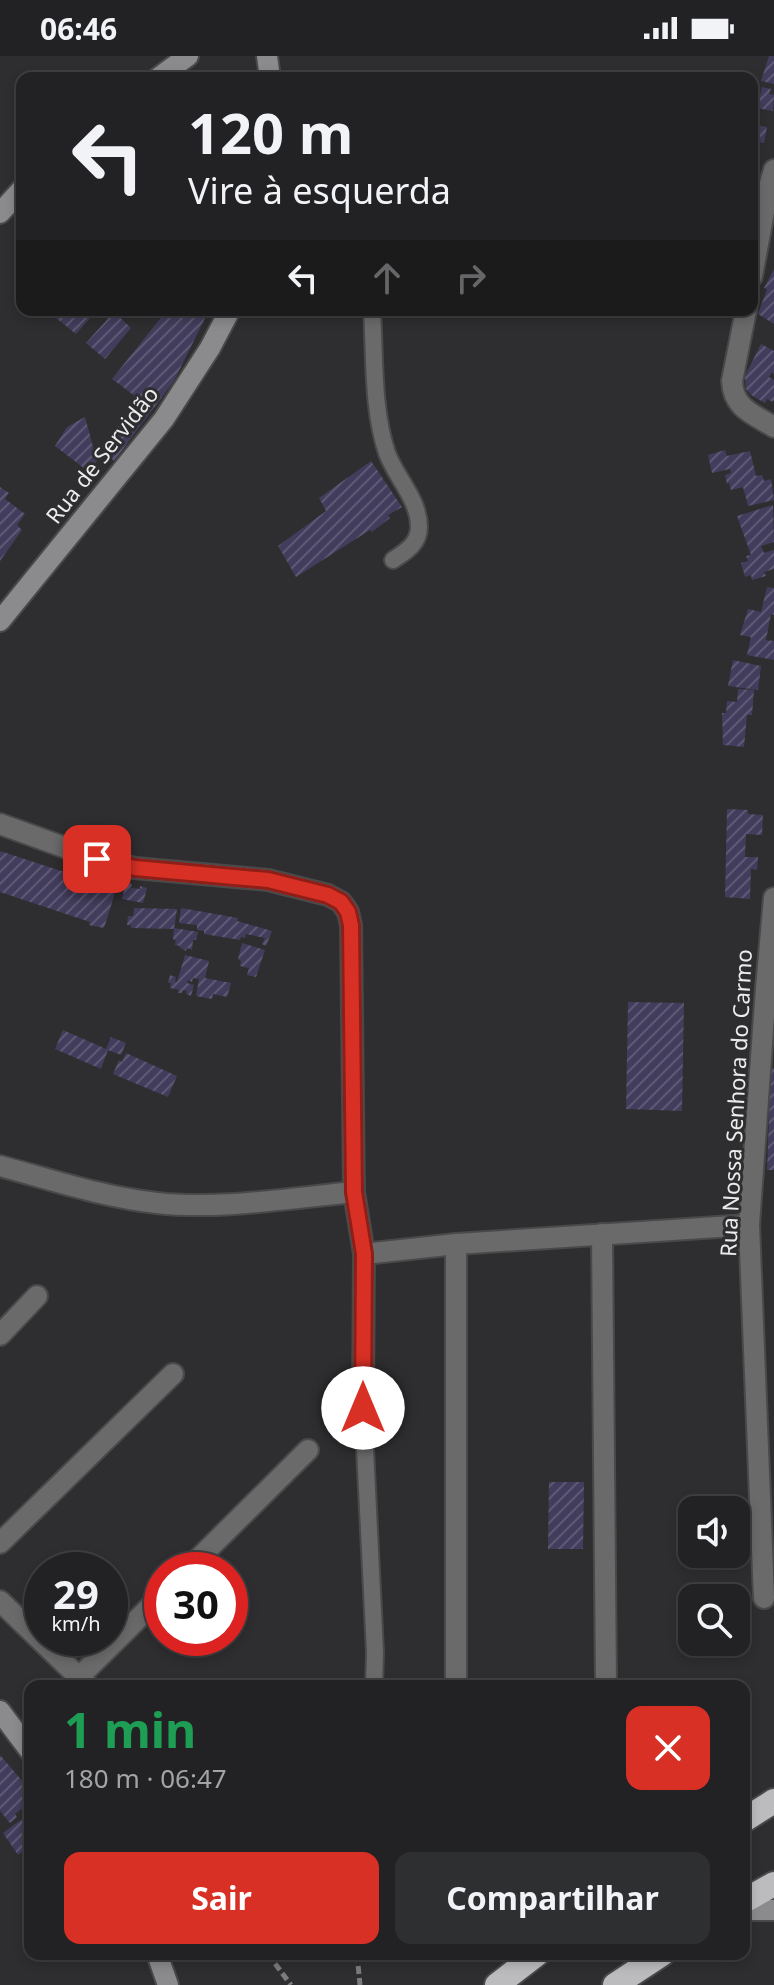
<!DOCTYPE html>
<html lang="pt">
<head>
<meta charset="utf-8">
<style>
	body { margin:0; font-family:"Noto Sans",sans-serif; background:#2e2f31; color:#f1f3f6; height:100vh; display:flex; flex-direction:column; font-size:30px; white-space:nowrap }
	* { box-sizing:border-box; margin:0 }
	p { font-size:26px; color:#a2a4a6 }
	.icon { flex:none; width:44px; height:44px; fill:none; stroke:currentColor; stroke-width:2; stroke-linecap:round; stroke-linejoin:round }
	.map { position:relative; flex:1; overflow:hidden }
	.sheet { position:absolute; left:24px; top:1624px; width:726px; height:280px; display:flex; flex-direction:column; background:#222224; border-radius:16px; box-shadow:0 4px 12px #0003,0 0 0 2px #3f3f41 }
	.sheet>* { flex:none }
	.hud { position:absolute; left:16px; top:16px; width:742px; height:244px; border-radius:16px; box-shadow:0 4px 12px #0003,0 0 0 2px #3f3f41; background:#222224; color:#f1f3f6; overflow:hidden }
	.fabs { position:absolute; left:678px; top:1440px; display:grid; gap:16px }
	.fabs a { display:grid; place-items:center; width:72px; height:72px; border-radius:16px; background:#222224; box-shadow:0 4px 12px #0003,0 0 0 2px #3f3f41; font-size:40px }
	.speed { position:absolute; left:24px; top:1496px; display:flex; gap:16px; font-size:40px; font-weight:700; text-align:center }
	.speed>* { display:grid; place-content:center; width:104px; height:104px; border-radius:50%; background:#222224; box-shadow:0 4px 12px #0003,0 0 0 2px #3f3f41; line-height:1 }
	.speed small { font-size:20px; font-weight:400 }
	.speed .limit { border:12px solid #d22; background:#fff; color:#111 }
	.pin { position:absolute; display:grid; place-items:center; width:68px; height:68px; color:#fff; margin:-34px; border-radius:16px; box-shadow:0 4px 12px #0006 }
	.me { position:absolute; width:88px; margin:-44px; rotate:0deg; stroke-linejoin:round; filter:drop-shadow(0 0 6px #0008) }
	.turn { display:flex; align-items:center; gap:28px; height:168px; padding:0 40px; font-size:36px }
	.turn .icon { width:104px; height:104px; stroke-width:2.5 }
	.turn b { display:block; font-size:56px; line-height:68px }
	.lanes { display:flex; align-items:center; height:76px; padding:0 40px; background:#0003; justify-content:center; gap:40px; direction:ltr }
	.lanes .off { opacity:.35 }
	.round { display:grid; place-items:center; flex:none; width:84px; height:84px; border-radius:16px; background:#2e2f31 }
	.summary { display:flex; align-items:center; justify-content:space-between; height:136px; padding:0 40px }
	h1 { font-size:48px; font-weight:700; line-height:60px; color:#1e9e55 }
	.button { display:flex; gap:16px; margin-top:auto; padding:16px 40px }
	.button a { flex:1; height:92px; border-radius:16px; background:#d93025; color:#fff; font-size:32px; font-weight:700; line-height:92px; text-align:center }
	.button a+a { background:#2e2f31; color:#f1f3f6 }
	.status { display:flex; justify-content:space-between; align-items:center; height:56px; padding:0 40px; background:#222224; direction:ltr }
	.status svg { height:22px; fill:currentColor }
	.map>svg:first-child { display:block }
	.building { fill:url(#building-hatch) }
	.lines { fill:none; stroke-linecap:round; stroke-linejoin:round }
	.lane-casing { stroke:#49494a; stroke-width:20 }
	.street-casing { stroke:#49494a; stroke-width:24 }
	.secondary-casing { stroke:#49494a; stroke-width:24 }
	.highway-casing { stroke:#49494a; stroke-width:28 }
	.path { stroke:#7b7b7c; stroke-width:5; stroke-dasharray:8 4; stroke-linecap:butt }
	.lane { stroke:#6a6a6b; stroke-width:16 }
	.street { stroke:#6a6a6b; stroke-width:20 }
	.secondary { stroke:#8b8b8d; stroke-width:20 }
	.highway { stroke:#bcbcbf; stroke-width:24 }
	.route-casing { stroke:#8d1f18; stroke-width:20 }
	.route { stroke:#d93025; stroke-width:14 }
	.labels { text-anchor:middle; stroke-width:6; stroke-linejoin:round; paint-order:stroke }
	.street-label { font-size:22px; fill:#ececed; stroke:#2e2e30 }
</style>
</head>
<body>
<div class="status"><b>06:46</b><svg viewBox="0 0 49 12"><path d="M0 12V9h3v3zM5 12V6h3v6zM10 12V3h3v9zM15 12V0h3v12zM26 1h20v11H26zM47 4h2v5h-2z"/></svg></div>
<div class="map">
<svg width="774" height="1929" viewBox="0 0 774 1929">
	<defs>
		<pattern id="building-hatch" width="6" height="6" patternUnits="userSpaceOnUse" patternTransform="scale(2)"><rect width="6" height="6" fill="#423d5c"/><path d="M-1 1l2-2M0 6l6-6M5 7l2-2" fill="none" stroke="#5d5974"/></pattern>
	</defs>
	<rect width="100%" height="100%" fill="#2e2e30"/>
	<g class="building">
		<path d="M769,0H774V28L761,25Z"/>
		<path d="M762,31L771,33L769,38L774,39L773,55L757,52Z"/>
		<path d="M752,68L767,71L764,87L752,85Z"/>
		<path d="M774,213V268L758,258L767,233L764,232Z"/>
		<path d="M64,254H97L76,278L56,262Z"/>
		<path d="M167,254H206L208,256L174,325L114,405L100,393L139,343L112,323Z"/>
		<path d="M114,256L131,272L105,303L86,287Z"/>
		<path d="M761,288L774,295V318L772,316L769,321L774,324V344L773,346L767,343L765,347L751,339L746,333L745,320Z"/>
		<path d="M85,361L97,405L89,416L55,390L67,371Z"/>
		<path d="M725,394L727,400L750,395L756,420L762,419L764,425L771,423L774,444L748,450L743,431L731,434L729,427L727,428L725,419L731,417L730,413L712,417L708,399Z"/>
		<path d="M371,405L402,451L388,459L390,462L372,476L370,474L296,521L278,490L326,455L319,442Z"/>
		<path d="M0,431L9,437L5,443L25,458L17,469L22,474L0,505Z"/>
		<path d="M773,449L774,486L761,490L764,497L774,494V513L764,516L766,520L752,524L751,519L745,521L741,507L748,505L746,500L751,499L737,460Z"/>
		<path d="M767,531L774,532V559L771,558L766,584L774,585V604L747,599L751,581L740,579L748,553L761,556Z"/>
		<path d="M733,604L761,610L758,634L728,630Z"/>
		<path d="M738,633L754,634L752,659H747L744,691L723,689L722,657H726L727,645L737,646Z"/>
		<path d="M727,753L748,754V758L763,759L762,779L746,778L745,801H758L757,814L751,813L750,843L725,841Z"/>
		<path d="M107,769L123,778L119,785L121,786L115,797L97,786Z"/>
		<path d="M0,795L101,828L100,832L115,837L104,872L89,869L90,866L0,836Z"/>
		<path d="M126,826L132,828L131,832L140,833V830L147,832L143,847L122,843Z"/>
		<path d="M134,852L177,853L174,873L131,872V869H127L128,860H133Z"/>
		<path d="M181,852L238,862L237,865L272,875L266,890L262,888L265,882L246,878L245,882L241,881L240,884L204,878V875L197,874V869L179,867Z"/>
		<path d="M174,872L198,876L196,884H193L192,894L187,892L186,895L180,892V890L175,889L176,885L173,883Z"/>
		<path d="M242,887L265,894L256,921L247,919L249,912L240,910L241,905L238,903Z"/>
		<path d="M185,899L209,905L205,922L231,927L227,941L213,938L212,943L196,940L199,923L193,922L192,926L188,924L187,927L194,929L191,940L186,938L187,935L183,934L182,937H178L179,934L170,932L171,927H168L170,919L176,921L175,925L177,926Z"/>
		<path d="M628,946L684,947L682,1055L626,1053Z"/>
		<path d="M63,974L106,993L111,981L126,987L121,999L108,994L101,1013L55,993Z"/>
		<path d="M126,997L177,1020L168,1041L113,1018L119,1004L122,1006Z"/>
		<path d="M771,1012H774V1114H767Z"/>
		<path d="M549,1426H584L583,1493H548Z"/>
		<path d="M0,1699L30,1734V1751L26,1754L24,1751L15,1758L17,1761L10,1767L0,1755Z"/>
		<path d="M30,1757V1789L18,1799L3,1777Z"/>
	</g>
	<g class="lines">
		<defs>
			<g id="lane">
				<path d="M372,254C375,300 372,353 387,397C396,422 419,443 419,471C419,488 405,496 393,504"/>
				<path d="M363,1352L375,1596L374,1630"/>
			</g>
			<g id="street">
				<path d="M752,220L768,134L774,114"/>
				<path d="M746,254L732,325C733,352 753,358 774,371"/>
				<path d="M0,768L97,803L135,812L268,824L328,839L341,846L348,856L351,869L354,1136L364,1198L456,1188L749,1169"/>
				<path d="M0,1110C52,1124 103,1141 157,1147C219,1154 292,1142 354,1136"/>
				<path d="M602,1178L606,1630"/>
				<path d="M0,1279L37,1240"/>
				<path d="M363,1352L364,1198"/>
				<path d="M0,1487L173,1318"/>
				<path d="M187,1514L308,1394"/>
				<path d="M764,1542L749,1169L766,932L774,842"/>
				<path d="M0,1545L88,1630"/>
				<path d="M78,1622L162,1539"/>
				<path d="M456,1630V1188"/>
			</g>
			<g id="secondary">
				<path d="M267,0L270,22"/>
				<path d="M158,22L188,0"/>
				<path d="M0,157L22,133"/>
				<path d="M0,565L164,363L210,292L230,254"/>
				<path d="M0,1655L30,1695"/>
				<path d="M744,1854H774"/>
				<path d="M157,1898L168,1929"/>
			</g>
			<g id="highway">
				<path d="M744,1764L774,1745"/>
				<path d="M744,1845L774,1828"/>
				<path d="M497,1929L537,1898"/>
				<path d="M615,1929L662,1898"/>
			</g>
		</defs>
		<use href="#lane" class="lane-casing"/>
		<use href="#street" class="street-casing"/>
		<use href="#secondary" class="secondary-casing"/>
		<use href="#highway" class="highway-casing"/>
		<g class="path">
			<path d="M268,1898L291,1929"/>
			<path d="M357,1898L360,1929"/>
		</g>
		<use href="#lane" class="lane"/>
		<use href="#street" class="street"/>
		<use href="#secondary" class="secondary"/>
		<use href="#highway" class="highway"/>
	</g>
	<g class="lines">
		<defs>
			<path id="route" d="M97,803L135,812L268,824L328,839L341,846L348,856L351,869L354,1136L364,1198L363,1352"/>
		</defs>
		<use href="#route" class="route-casing"/>
		<use href="#route" class="route"/>
	</g>
	<g class="labels">
		<g class="street-label">
			<text transform="translate(102 399) rotate(-52)" y="8">Rua de Servidão</text>
			<text transform="translate(736 1047) rotate(-87)" y="8">Rua Nossa Senhora do Carmo</text>
		</g>
	</g>
</svg>
<div class="fabs">
<a><svg class="icon" aria-label="sound" viewBox="0 0 24 24"><path d="M4 9h4l5-4v14l-5-4H4zM17 9q2 3 0 6"/></svg></a>
<a><svg class="icon" aria-label="search" viewBox="0 0 24 24"><circle cx="10" cy="10" r="6"/><path d="M15 15l6 6"/></svg></a>
</div>
<div class="speed"><div>29<small>km/h</small></div><div class="limit">30</div></div>
<div class="pin" style="left:97px;top:803px;background:#d93025"><svg class="icon" aria-label="arrive" viewBox="0 0 24 24"><path d="M6 21V4h12l-3 4 3 4H6"/></svg></div>
<svg class="me" style="left:363px;top:1352px" viewBox="-20 -20 40 40"><circle r="19" fill="#fff"/><path d="M0-13L10 11 0 6-10 11z" fill="#d93025"/></svg>
<div class="hud">
<div class="turn"><svg class="icon" aria-label="left" viewBox="0 0 24 24"><path d="M17 20v-9H6M10 6l-5 5 5 5"/></svg><div><b>120 m</b>Vire à esquerda</div></div>
<div class="lanes"><svg class="icon" aria-label="left" viewBox="0 0 24 24"><path d="M17 20v-9H6M10 6l-5 5 5 5"/></svg><svg class="icon off" aria-label="ahead" viewBox="0 0 24 24"><path d="M12 20V5M6 11l6-6 6 6"/></svg><svg class="icon off" aria-label="right" viewBox="0 0 24 24"><path d="M7 20v-9h11M14 6l5 5-5 5"/></svg></div>
</div>
<section class="sheet">
<div class="summary"><div><h1>1 min</h1><p>180 m · 06:47</p></div><a class="round" style="background:#d93025;color:#fff"><svg class="icon" aria-label="close" viewBox="0 0 24 24"><path d="M6 6l12 12M18 6L6 18"/></svg></a></div>
<div class="button"><a>Sair</a><a>Compartilhar</a></div>
</section>
</div>
</body>
</html>
